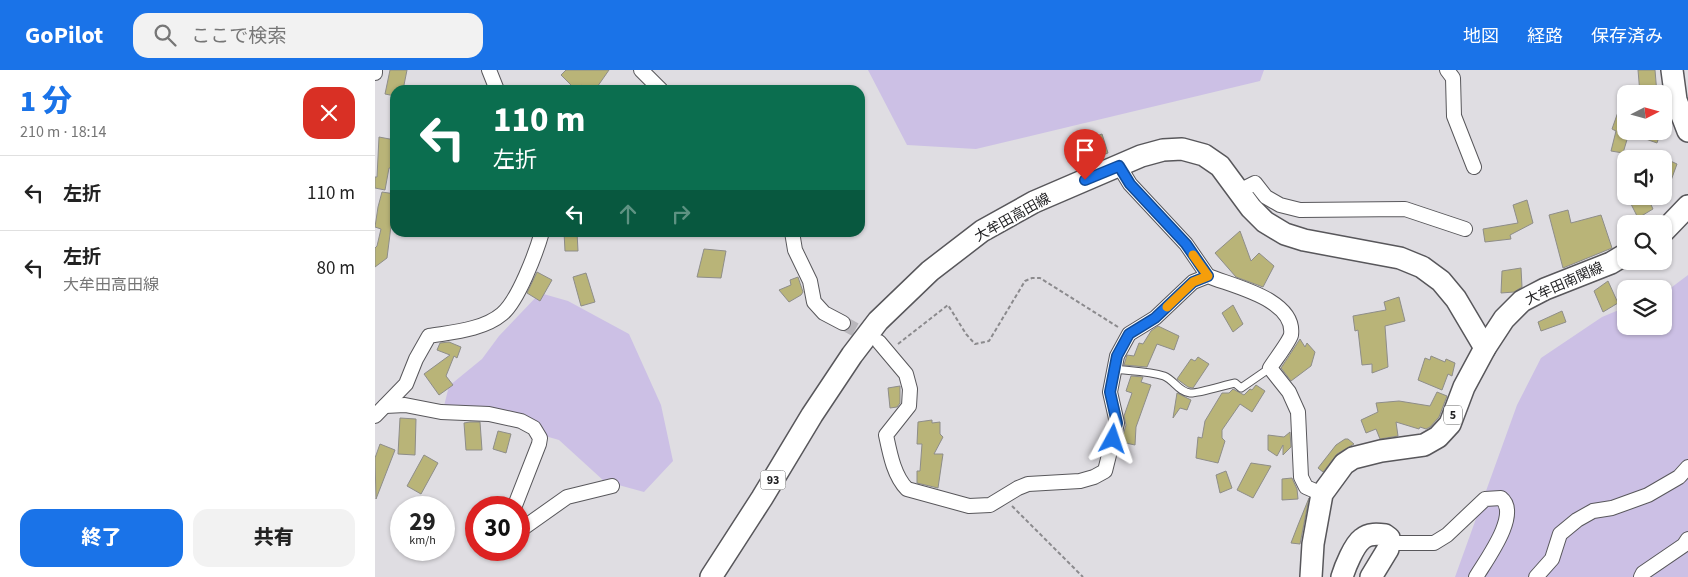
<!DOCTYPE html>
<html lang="ja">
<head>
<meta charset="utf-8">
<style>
	body { margin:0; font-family:"Source Sans 3","Noto Sans JP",sans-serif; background:#f2f2f2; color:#222; height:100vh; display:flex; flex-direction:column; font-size:19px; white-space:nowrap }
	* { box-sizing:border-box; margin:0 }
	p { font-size:16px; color:#767676 }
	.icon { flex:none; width:28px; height:28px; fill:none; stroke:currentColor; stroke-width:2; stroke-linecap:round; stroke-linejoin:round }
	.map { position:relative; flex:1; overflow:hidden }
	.panel { display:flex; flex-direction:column; background:#fff; width:375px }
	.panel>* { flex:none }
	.banner { position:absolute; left:15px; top:15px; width:475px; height:152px; border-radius:15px; box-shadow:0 1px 4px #0004; background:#0b6e4f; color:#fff; overflow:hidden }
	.needle { width:32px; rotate:84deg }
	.controls { position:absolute; left:1242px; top:15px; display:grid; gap:10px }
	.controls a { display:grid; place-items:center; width:55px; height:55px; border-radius:10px; background:#fff; box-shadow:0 1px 4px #0004; font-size:25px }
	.speed { position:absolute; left:15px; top:426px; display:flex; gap:10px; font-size:25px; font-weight:700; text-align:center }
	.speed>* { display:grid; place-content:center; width:65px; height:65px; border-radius:50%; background:#fff; box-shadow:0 1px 4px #0004; line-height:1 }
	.speed small { font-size:12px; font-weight:400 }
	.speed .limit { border:8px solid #d22; background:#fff; color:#111 }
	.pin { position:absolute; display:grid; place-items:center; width:42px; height:42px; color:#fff; margin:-51px -21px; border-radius:50% 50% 50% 0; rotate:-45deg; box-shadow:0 0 5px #0007 }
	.pin .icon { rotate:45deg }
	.me { position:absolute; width:55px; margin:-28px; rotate:5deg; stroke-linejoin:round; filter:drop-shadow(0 0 4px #0008) }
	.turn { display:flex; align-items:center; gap:18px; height:105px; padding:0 20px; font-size:22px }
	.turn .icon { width:65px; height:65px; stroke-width:2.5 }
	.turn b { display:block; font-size:35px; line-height:42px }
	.lanes { display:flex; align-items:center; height:48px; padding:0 20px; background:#0003; justify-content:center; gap:25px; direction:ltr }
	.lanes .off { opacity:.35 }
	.round { display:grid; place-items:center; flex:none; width:52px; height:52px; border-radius:15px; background:#f2f2f2 }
	.headline { display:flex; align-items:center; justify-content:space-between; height:85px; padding:0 20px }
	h1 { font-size:30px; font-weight:800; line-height:38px; color:#1a73e8 }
	.action { display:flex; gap:10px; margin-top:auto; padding:10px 20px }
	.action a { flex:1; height:58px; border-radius:15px; background:#1a73e8; color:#fff; font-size:20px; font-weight:800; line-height:58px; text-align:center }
	.action a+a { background:#f2f2f2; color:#222 }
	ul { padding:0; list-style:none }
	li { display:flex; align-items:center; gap:15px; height:75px; padding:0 20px; border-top:1px solid #e0e0e0 }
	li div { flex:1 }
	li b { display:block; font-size:19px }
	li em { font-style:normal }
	header { display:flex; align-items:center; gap:30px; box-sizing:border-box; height:70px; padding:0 25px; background:#1a73e8; color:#fff }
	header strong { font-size:24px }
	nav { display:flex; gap:28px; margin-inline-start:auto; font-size:18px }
	.search { width:350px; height:45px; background:#f2f2f2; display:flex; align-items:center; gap:12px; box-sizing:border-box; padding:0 18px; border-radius:15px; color:#767676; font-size:19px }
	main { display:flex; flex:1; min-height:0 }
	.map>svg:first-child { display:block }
	.green { fill:#ccc0e5 }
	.building { fill:#b9b478; stroke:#8e8d89 }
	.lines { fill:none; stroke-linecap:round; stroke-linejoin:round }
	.minor-tunnel { stroke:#b9b7bc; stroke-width:14; stroke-dasharray:14 7; stroke-linecap:butt }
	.service-casing { stroke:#58575b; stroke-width:9 }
	.minor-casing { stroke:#58575b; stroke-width:16 }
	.primary-casing { stroke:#58575b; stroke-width:24 }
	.path { stroke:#8b8a8d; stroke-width:2; stroke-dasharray:4 2.5; stroke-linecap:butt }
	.service { stroke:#fff; stroke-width:7 }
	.minor { stroke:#fff; stroke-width:14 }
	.primary { stroke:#fff; stroke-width:21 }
	.route-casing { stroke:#114b97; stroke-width:12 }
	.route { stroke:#1a73e8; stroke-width:9 }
	.slow { stroke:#f59e0b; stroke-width:9 }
	.labels { text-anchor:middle; stroke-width:4; stroke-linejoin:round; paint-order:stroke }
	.shield { fill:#fff; stroke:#646465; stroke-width:1 }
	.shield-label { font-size:12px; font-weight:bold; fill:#212123 }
	.street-label { font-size:14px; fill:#212123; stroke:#fff }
</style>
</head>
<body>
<header>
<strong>GoPilot</strong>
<div class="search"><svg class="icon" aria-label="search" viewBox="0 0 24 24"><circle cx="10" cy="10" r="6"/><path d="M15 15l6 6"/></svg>ここで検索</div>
<nav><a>地図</a><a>経路</a><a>保存済み</a></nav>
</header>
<main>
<section class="panel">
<div class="headline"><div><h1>1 分</h1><p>210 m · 18:14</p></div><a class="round" style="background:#d93025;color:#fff"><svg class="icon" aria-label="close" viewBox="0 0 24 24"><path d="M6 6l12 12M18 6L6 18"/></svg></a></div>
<ul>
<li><svg class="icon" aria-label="left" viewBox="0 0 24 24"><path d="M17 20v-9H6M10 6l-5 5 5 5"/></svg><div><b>左折</b></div><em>110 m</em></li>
<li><svg class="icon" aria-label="left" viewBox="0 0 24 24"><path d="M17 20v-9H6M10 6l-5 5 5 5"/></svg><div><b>左折</b><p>大牟田高田線</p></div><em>80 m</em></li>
</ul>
<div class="action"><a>終了</a><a>共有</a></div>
</section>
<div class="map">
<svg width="1313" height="507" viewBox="0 0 1313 507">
	<rect width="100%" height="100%" fill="#dfdde2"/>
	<g class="green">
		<path d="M493,0H889L885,11L601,79L532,75Z"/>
		<path d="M1313,205V507H1080L1142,335L1166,288L1227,247L1251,237V256H1289V223Z"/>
		<path d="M165,223L193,231L254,264L286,335L298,391L269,422L229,411L184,370L108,348L68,340L74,316L107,289L124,266Z"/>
	</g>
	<g class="building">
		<path d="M15,0H32L28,20H20V26L10,24Z"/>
		<path d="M191,0H234L220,20H212L207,15L201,20L186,5Z"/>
		<path d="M1263,0H1280L1282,24H1265Z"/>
		<path d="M1243,42L1251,46V61H1286L1282,73L1254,63L1248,83L1236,81L1241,61L1237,59Z"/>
		<path d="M727,64L733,83L708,92L704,72Z"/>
		<path d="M4,67L20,70L18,87H20V98H14L10,120L0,118V107H2Z"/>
		<path d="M1289,88L1302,94L1290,127L1289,126Z"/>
		<path d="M7,122L20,124V140H18L12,188L0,197V178L2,176L6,159L0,157L3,137Z"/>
		<path d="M1252,126H1272L1278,139L1263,148Z"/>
		<path d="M1152,130L1158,153L1135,165L1136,169L1110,172L1108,159L1143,153L1138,135Z"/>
		<path d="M1193,140L1196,153L1226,145L1237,178L1188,198L1174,145Z"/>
		<path d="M865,161L876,191L884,183L899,196L888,217L861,207L840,183Z"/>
		<path d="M189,162H202L203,181H190Z"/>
		<path d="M329,179L351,181L346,208L322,207Z"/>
		<path d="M1146,198L1147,217L1139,222L1126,223L1127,201Z"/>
		<path d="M162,202L177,210L165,231L152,223Z"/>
		<path d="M211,203L220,232L206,236L198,207Z"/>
		<path d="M423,207L428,222L426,225L414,232L404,220L416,215L415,210Z"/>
		<path d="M1233,211L1243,233L1228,242L1219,221Z"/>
		<path d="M1024,227L1030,251L1010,256L1013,297L997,303V294L987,295L983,260L980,261L978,246L1011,240L1009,232Z"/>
		<path d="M858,235L868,254L858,262L847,243Z"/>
		<path d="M1187,241L1191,252L1166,261L1163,252Z"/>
		<path d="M783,256L804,266L799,280L782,274L772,297L749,295L752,285L759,286L764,273L768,274L776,261Z"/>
		<path d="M925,269L930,277L932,273L940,282L936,296L916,311L906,298Z"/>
		<path d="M74,272L86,277L82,288L79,286L71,306L78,315L64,325L49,304L75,285L62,280L65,273Z"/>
		<path d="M1056,286L1070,292L1071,289L1080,293L1077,306L1073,304L1067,320L1043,310L1050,288L1055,290Z"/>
		<path d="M823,287L834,294L818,318L813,317L802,309L816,289L820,291Z"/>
		<path d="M756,306L768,307L766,312L776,315L761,357L760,375L746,372L751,355L749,346L757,323L751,321Z"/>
		<path d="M881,315L890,321L877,342L865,334L847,360V368L850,371L843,393L821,388L823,367L827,368L830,351L847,323H854L858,319L869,325L875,319L877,320Z"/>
		<path d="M525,316V333L522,337L515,338L513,318Z"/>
		<path d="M1062,322L1072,326L1064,347L1055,357L1051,359L1045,357L1044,359L1021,352L1023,366L1005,369L1001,359L991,363L986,350L1003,342L1001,333L1024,331L1055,336Z"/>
		<path d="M802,323L816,330L812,340L805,338L798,348Z"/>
		<path d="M25,348L41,349L40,385L23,384Z"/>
		<path d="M557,350V353L565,352V364L568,367L559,384H568L563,418L542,413V401H545L547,374H542L543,352Z"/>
		<path d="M95,352H105L107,380H91L89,353Z"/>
		<path d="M123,361L136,364L131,383L118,379Z"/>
		<path d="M915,362L916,377L908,385V375L902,386L893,380V365L909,367Z"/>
		<path d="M970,369H973L979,374L962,384L948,402L943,398L961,375Z"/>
		<path d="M5,374L20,380L1,429L0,388Z"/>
		<path d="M49,385L63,393L46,424L32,416Z"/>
		<path d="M876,393L896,396L878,428L862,420Z"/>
		<path d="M851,401L857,418L845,423L841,405Z"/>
		<path d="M917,408L922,419L923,429L907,430V409Z"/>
		<path d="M934,428L925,474L916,473L923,455Z"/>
	</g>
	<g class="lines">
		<path class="minor-tunnel" d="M468,253L499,270"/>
		<defs>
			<path id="service" d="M739,299C755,301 774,301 789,306C799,310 804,322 815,323C822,324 850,315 860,313L866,318L895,298"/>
			<g id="minor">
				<path d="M114,0L122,20"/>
				<path d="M266,0L286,20"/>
				<path d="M1072,0L1078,8L1079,46L1099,97"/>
				<path d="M0,3V0"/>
				<path d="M744,96L755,114L811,174L833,206"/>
				<path d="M864,121L880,113L891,127L905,135L925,140L1030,139L1090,159"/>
				<path d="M417,162L420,180L435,211L439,232L449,243L468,253"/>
				<path d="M504,272L531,304L535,319L534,336L511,365C515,384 519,406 532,419L594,436L615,435L643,418L653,414L705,411L719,407L730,401L742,353L735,322L742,286L754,264L780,248L818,212L833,206C857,216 921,229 916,265C914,272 900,290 895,298L914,322L923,342L926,407L931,417L947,424"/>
				<path d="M10,336L30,335L66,342L114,344L146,351L159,358L165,368L164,374L139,438"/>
				<path d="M0,346L31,314L41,289L54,266C77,262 108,260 127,244C143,231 161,183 167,162"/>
				<path d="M144,461L192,427L237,416"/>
				<path d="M1013,473H1059L1072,465L1110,429L1126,428C1146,444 1111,490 1101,507"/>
				<path d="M1161,507L1177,489L1185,464L1202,450L1218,441L1237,438L1273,425L1304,407L1313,397"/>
				<path d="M1266,507L1268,503L1309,475L1313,469"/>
			</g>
			<g id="primary">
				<path d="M1297,0L1301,30L1313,61"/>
				<path d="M1289,161L1313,136"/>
				<path d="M336,507L387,428L437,345L477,285L503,251L555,201L607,161L659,132L766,86L788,80L807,79L829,85L845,96L876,138L890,152L910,164L929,170L1025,188L1047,197L1066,211L1081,229L1110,278"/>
				<path d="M936,507L938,474L947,424L969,394L978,388L1006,381L1049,375L1063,367L1075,354L1089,317L1110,278L1129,249L1147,231L1170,219L1236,193L1251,184"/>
				<path d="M967,507C970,497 979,475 987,469C994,463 1003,464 1010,465L1014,468L1013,479L996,507"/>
			</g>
		</defs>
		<use href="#service" class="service-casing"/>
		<use href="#minor" class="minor-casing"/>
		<use href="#primary" class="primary-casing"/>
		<g class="path">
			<path d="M523,274L573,235L591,264L600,274L614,271L650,211L657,208H665L743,257"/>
			<path d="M637,436L708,507"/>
		</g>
		<use href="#service" class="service"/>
		<use href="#minor" class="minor"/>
		<use href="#primary" class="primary"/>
	</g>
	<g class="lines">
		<defs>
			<path id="route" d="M710,110L744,96L755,114L811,174L833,206L818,212L780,248L754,264L742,286L735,322L742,353L738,369"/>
		</defs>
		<use href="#route" class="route-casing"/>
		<use href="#route" class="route"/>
		<path class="slow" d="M792,237L818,212L833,206L818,185"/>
	</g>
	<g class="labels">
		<g class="shield">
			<rect x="1069" y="335.5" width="18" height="19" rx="4"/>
			<rect x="385.5" y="400.5" width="25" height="19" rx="4"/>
		</g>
		<g class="shield-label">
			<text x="1078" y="349">5</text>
			<text x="398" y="414">93</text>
		</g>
		<g class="street-label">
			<text transform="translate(637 147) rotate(-29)" y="5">大牟田高田線</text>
			<text transform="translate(1189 213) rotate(-24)" y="5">大牟田南関線</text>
		</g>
	</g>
</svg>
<div class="controls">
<a><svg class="needle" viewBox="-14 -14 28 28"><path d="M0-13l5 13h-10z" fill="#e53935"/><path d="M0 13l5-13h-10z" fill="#767676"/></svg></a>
<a><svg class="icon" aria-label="sound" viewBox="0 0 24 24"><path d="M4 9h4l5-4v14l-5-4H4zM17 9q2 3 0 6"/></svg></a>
<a><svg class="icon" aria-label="search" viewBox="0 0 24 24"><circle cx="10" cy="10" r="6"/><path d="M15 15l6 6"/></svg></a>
<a><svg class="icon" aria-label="layers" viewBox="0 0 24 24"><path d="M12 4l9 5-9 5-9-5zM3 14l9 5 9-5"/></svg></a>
</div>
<div class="speed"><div>29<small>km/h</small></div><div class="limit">30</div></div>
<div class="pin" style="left:710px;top:110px;background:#d93025"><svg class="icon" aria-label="arrive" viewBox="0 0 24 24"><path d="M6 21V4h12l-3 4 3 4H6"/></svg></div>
<svg class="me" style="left:738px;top:369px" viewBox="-20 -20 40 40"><path d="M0-17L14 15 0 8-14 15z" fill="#1a73e8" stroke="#fff" stroke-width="4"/></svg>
<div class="banner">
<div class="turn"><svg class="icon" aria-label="left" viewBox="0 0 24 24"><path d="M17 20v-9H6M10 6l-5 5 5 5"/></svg><div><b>110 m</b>左折</div></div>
<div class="lanes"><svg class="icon" aria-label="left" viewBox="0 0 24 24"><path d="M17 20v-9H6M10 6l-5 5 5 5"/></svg><svg class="icon off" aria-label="ahead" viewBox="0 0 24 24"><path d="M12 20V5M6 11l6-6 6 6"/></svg><svg class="icon off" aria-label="right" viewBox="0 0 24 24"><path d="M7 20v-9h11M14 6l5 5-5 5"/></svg></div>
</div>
</div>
</main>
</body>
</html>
